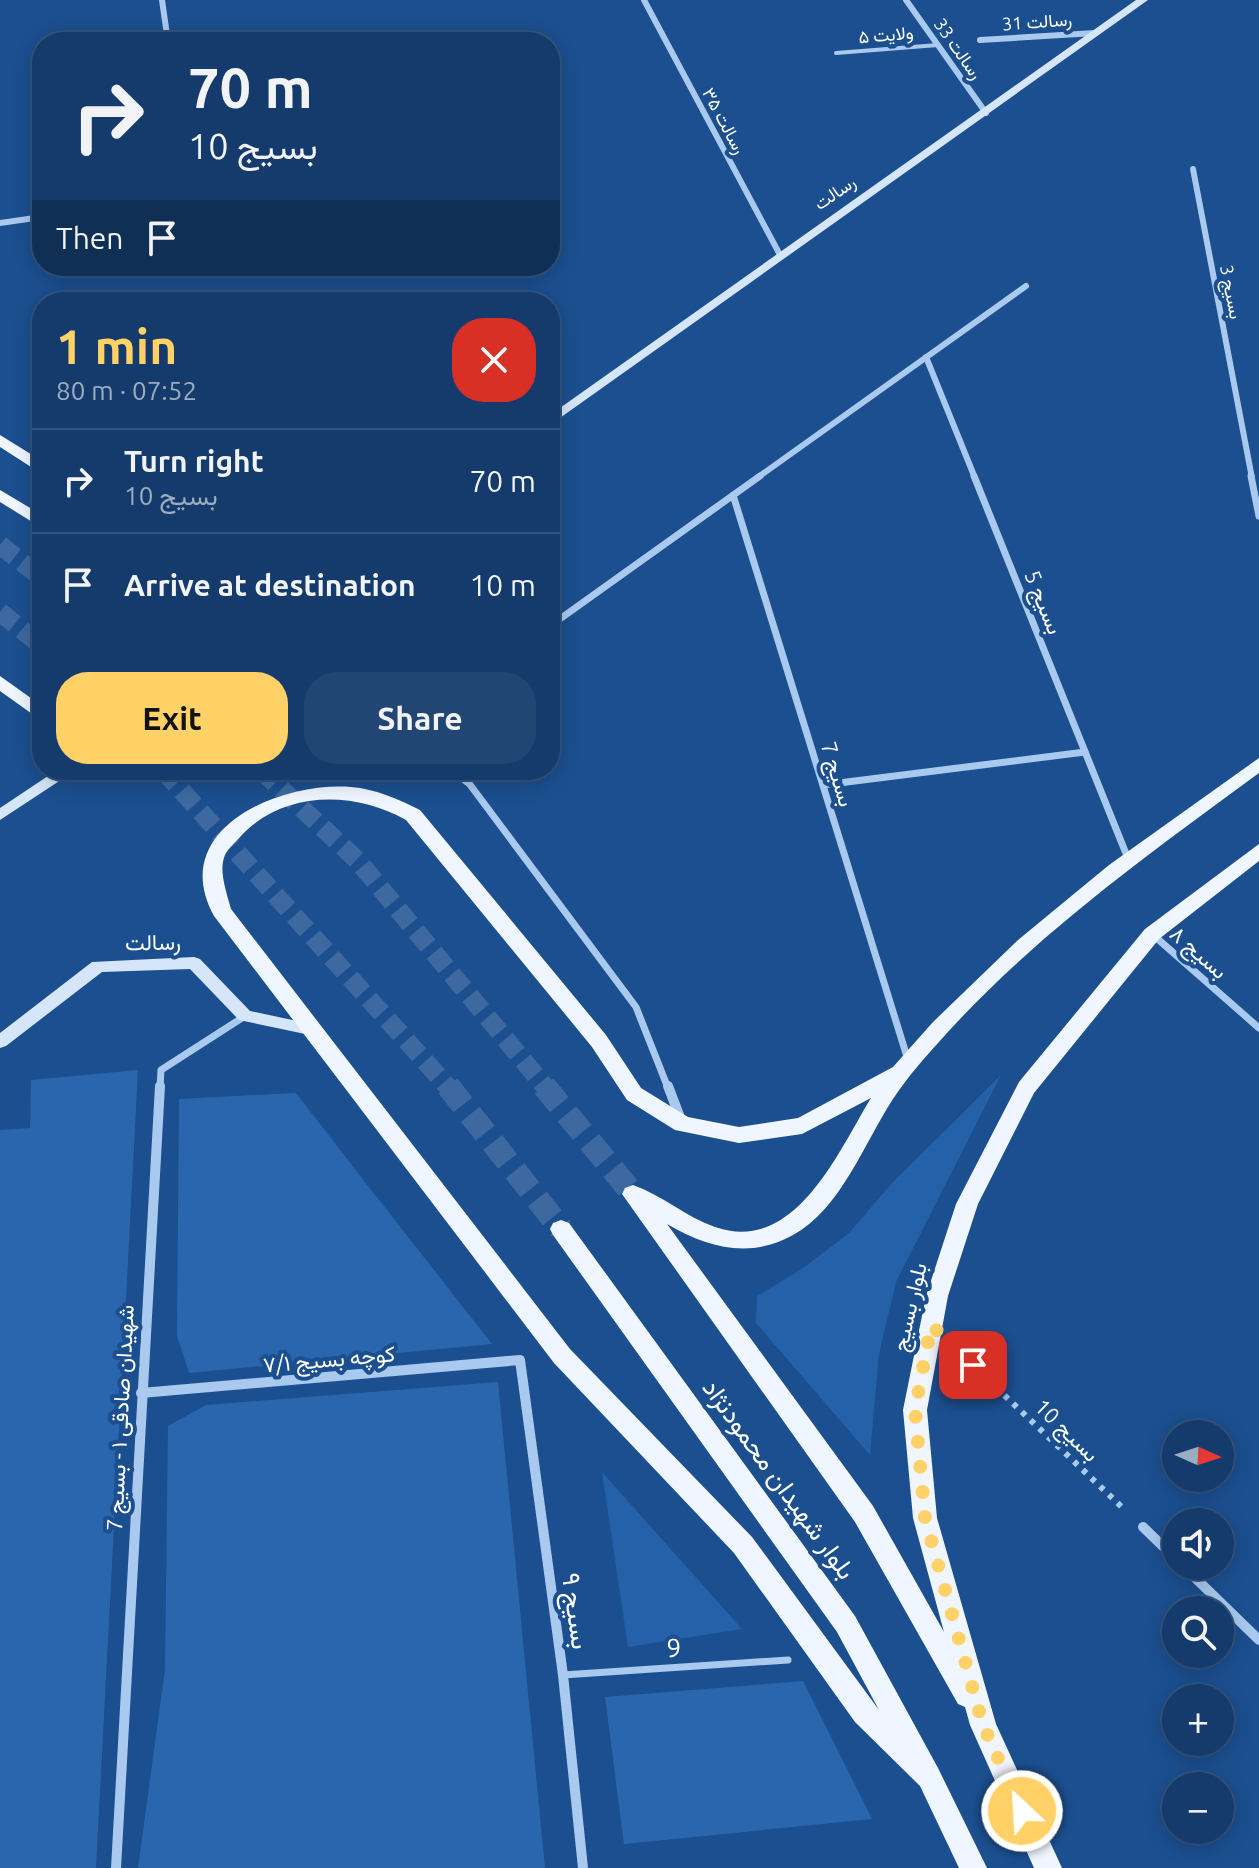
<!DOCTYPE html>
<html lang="en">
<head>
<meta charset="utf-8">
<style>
	body { margin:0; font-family:Ubuntu,Vazirmatn,sans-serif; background:#214673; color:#f1f3f6; height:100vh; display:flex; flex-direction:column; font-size:30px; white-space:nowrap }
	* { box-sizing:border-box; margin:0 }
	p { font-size:26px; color:#9dadc1 }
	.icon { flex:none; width:44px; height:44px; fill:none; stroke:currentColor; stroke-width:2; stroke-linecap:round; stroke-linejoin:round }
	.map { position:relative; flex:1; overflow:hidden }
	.sheet { position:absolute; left:32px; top:292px; width:528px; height:488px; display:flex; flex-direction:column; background:#143b6b; border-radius:32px; box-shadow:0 4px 20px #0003,0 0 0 2px #33557e }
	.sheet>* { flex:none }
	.banner { position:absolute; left:32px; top:32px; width:528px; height:244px; border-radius:32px; box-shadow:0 4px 20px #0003,0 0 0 2px #33557e; background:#143b6b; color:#f1f3f6; overflow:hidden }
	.needle { width:52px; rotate:93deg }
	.buttons { position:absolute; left:1162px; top:1420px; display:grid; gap:16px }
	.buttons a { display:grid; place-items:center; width:72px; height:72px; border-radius:50%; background:#143b6b; box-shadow:0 4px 20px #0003,0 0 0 2px #33557e; font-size:40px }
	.pin { position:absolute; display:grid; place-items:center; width:68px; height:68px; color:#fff; margin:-34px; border-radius:16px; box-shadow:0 4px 12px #0006 }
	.me { position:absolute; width:88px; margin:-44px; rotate:335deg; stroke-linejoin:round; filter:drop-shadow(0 0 6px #0008) }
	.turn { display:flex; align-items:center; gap:28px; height:168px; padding:0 24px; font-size:36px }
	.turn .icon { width:104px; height:104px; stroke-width:2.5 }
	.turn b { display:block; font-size:56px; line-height:68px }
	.then { display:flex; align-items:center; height:76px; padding:0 24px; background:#0003; gap:16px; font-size:30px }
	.round { display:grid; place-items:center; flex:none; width:84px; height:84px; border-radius:32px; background:#214673 }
	.head { display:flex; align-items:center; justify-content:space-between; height:136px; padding:0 24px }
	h1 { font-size:48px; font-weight:700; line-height:60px; color:#ffd166 }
	.action { display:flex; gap:16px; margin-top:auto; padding:16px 24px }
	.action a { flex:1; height:92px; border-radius:32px; background:#ffd166; color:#111; font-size:32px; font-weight:700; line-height:92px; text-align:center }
	.action a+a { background:#214673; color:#f1f3f6 }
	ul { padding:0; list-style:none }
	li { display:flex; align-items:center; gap:24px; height:104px; padding:0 24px; border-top:2px solid #33557e }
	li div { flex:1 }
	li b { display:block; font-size:30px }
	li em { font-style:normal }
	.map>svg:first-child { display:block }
	.green { fill:#2461a8 }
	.building { fill:#2a66ad }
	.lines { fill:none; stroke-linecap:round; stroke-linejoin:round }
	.primary-tunnel-far1 { stroke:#3d69a0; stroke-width:19; stroke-dasharray:19 9; stroke-linecap:butt }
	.primary-tunnel { stroke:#3d69a0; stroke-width:24; stroke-dasharray:24 12; stroke-linecap:butt }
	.path { stroke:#a9c9ee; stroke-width:6; stroke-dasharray:5 7; stroke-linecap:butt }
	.lane-far1 { stroke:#a9c9ee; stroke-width:4 }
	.lane { stroke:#a9c9ee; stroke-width:7 }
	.street-far2 { stroke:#a9c9ee; stroke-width:6 }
	.street-far1 { stroke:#a9c9ee; stroke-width:7 }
	.street { stroke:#a9c9ee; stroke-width:10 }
	.secondary { fill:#d6e6fa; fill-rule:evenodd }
	.primary { fill:#f0f6ff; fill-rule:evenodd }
	.route { stroke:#ffd166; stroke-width:14; stroke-dasharray:0 25.2 }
	.labels { text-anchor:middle; stroke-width:8; stroke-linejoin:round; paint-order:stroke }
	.far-street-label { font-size:18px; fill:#fff; stroke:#1b4f8f }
	.street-label { font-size:22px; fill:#fff; stroke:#1b4f8f }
	.near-street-label { font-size:26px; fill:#fff; stroke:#1b4f8f }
</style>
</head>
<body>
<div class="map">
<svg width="1259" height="1868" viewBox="0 0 1259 1868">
	<rect width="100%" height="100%" fill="#1b4f8f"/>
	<g class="green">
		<path d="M1001,1075L896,1282L879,1354L870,1455L756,1323L757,1296L802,1269L849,1233L892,1183Z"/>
		<path d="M602,1472L742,1629L628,1647Z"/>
	</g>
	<g class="building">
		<path d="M138,1070L96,1868H0V1130L30,1128L31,1080Z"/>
		<path d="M296,1093L365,1182L492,1344L189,1373L177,1336L179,1099Z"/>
		<path d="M498,1382L545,1868H138L165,1669L168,1426L206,1405Z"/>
		<path d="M803,1681L872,1819L624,1844L605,1697Z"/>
	</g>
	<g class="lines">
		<g class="primary-tunnel-far1">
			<path d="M0,545L42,578"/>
			<path d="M0,612L42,646"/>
			<path d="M163,770L449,1088"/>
			<path d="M261,770L358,861L546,1088"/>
		</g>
		<g class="primary-tunnel">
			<path d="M448,1086L561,1229"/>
			<path d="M544,1086L633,1194"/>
		</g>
		<path class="path" d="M961,1354L1125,1510"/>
		<path class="lane-far1" d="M836,53L938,45"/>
		<path class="lane" d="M563,1675L788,1660"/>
		<g class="street-far2">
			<path d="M162,0L168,42"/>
			<path d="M644,0L780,255"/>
			<path d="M906,0L986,113"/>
			<path d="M980,40L1095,33"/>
			<path d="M1193,169L1252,478"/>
			<path d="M0,223L42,217"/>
			<path d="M926,357L975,478"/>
			<path d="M757,478L1026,286"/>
		</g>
		<g class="street-far1">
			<path d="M974,476L1129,861"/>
			<path d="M1251,476L1259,516"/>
			<path d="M733,495L908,1060"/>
			<path d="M550,626L760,476"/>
			<path d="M453,770L467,782"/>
			<path d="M466,770L468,782L636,1007L668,1088"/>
			<path d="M823,785L1085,752"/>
			<path d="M1152,934L1259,1028"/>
			<path d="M160,1088L161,1070L245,1016"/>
		</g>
		<g class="street">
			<path d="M668,1086L681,1120"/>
			<path d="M141,1393L520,1360L563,1675L583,1868"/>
			<path d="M1143,1527L1176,1559"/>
			<path d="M1183,1566L1259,1640"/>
			<path d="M116,1868L160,1086"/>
		</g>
		<g class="secondary">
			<path d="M1136,0H1148L550,425V415Z"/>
			<path d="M57,770H76L0,820V808Z"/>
			<path d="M194,957L200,959L250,1011L316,1025L318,1029L316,1033L310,1035L239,1020L190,969L102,972L6,1046L0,1048V1033L92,962Z"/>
		</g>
		<g class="primary">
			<path d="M0,435L42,461V474L0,447Z"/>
			<path d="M0,490L42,515V528L0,502Z"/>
			<path d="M0,676L42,706V721L0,691Z"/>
			<path d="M1259,758V773C1150,853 1038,933 947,1033C928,1054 908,1076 893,1099C864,1143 841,1209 793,1235C750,1259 708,1248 667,1224L873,1506L944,1632L913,1518L903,1410L926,1296L956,1204L1019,1082L1145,929L1259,844V861L1159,939L1034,1093L978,1204L948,1296L927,1410L937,1518L996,1724L1062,1868H1034L970,1725L965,1707L958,1704L855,1522L622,1194L625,1188L633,1185C662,1195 686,1217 715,1227C795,1255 838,1152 871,1098L802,1134L739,1143L675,1130L627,1100L592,1047L406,820C354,791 284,790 241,836C236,842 228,848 225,855C218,871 227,893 231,909L570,1349L752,1537L879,1710L837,1632L553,1235L550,1229L553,1223L561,1220L569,1223L855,1616L938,1768L987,1868H959L920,1786L855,1722L734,1553L554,1363L214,916C166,829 281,781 351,787C376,789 398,799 420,810L606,1035L641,1088L688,1117L739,1127L798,1118L893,1067L933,1022L1018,940L1109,865Z"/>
		</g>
	</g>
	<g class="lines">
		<path class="route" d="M973,1365L931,1325L915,1410L925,1518L983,1725L1022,1811"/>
	</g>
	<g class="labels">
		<g class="far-street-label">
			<text transform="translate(1037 22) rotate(-4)" y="6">رسالت 31</text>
			<text transform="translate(886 35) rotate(-5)" y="6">ولایت ۵</text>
			<text transform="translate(958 49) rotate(55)" y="6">رسالت 33</text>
			<text transform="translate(724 121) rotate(62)" y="6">رسالت ۳۵</text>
			<text transform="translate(835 193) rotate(-34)" y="6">رسالت</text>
			<text transform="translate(1231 292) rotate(79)" y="6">بسیج 3</text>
		</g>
		<g class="street-label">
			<text transform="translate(1044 602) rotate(68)" y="8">بسیج 5</text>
			<text transform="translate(838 774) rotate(73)" y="8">بسیج 7</text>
			<text transform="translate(153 942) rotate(-1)" y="8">رسالت</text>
			<text transform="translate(1199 952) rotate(41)" y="8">بسیج ۸</text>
			<text transform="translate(909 1307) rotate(-77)" y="8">بلوار بسیج</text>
			<text transform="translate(329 1359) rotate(-5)" y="8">کوچه بسیج ۷/۱</text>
			<text transform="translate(120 1418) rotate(-87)" y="8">شهیدان صادقی ۱ - بسیج 7</text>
			<text transform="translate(1067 1430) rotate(44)" y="8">بسیج 10</text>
		</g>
		<g class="near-street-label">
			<text transform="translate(779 1479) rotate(54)" y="9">بلوار شهیدان محمودنژاد</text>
			<text transform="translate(576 1611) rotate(82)" y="9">بسیج ۹</text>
			<text transform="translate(674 1648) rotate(-4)" y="9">9</text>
		</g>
	</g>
</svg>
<div class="buttons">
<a><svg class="needle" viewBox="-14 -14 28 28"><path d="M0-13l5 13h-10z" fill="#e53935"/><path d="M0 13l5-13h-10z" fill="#9dadc1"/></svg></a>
<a><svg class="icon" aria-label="sound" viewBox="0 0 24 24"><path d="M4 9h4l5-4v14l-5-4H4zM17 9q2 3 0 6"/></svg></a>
<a><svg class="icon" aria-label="search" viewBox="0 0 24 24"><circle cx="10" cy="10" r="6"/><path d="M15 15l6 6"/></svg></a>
<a>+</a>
<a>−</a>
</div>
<div class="pin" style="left:973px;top:1365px;background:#d93025"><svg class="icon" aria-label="arrive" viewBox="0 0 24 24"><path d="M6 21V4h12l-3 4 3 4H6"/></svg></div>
<svg class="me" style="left:1022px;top:1811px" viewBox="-20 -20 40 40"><circle r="17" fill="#ffd166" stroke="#fff" stroke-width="3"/><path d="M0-11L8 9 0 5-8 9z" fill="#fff"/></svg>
<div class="banner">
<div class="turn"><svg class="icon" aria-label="right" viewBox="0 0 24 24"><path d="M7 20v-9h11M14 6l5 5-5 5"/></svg><div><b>70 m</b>بسیج 10</div></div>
<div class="then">Then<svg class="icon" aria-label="arrive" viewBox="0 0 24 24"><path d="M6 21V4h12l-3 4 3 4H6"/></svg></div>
</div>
<section class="sheet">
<div class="head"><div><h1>1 min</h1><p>80 m · 07:52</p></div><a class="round" style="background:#d93025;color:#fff"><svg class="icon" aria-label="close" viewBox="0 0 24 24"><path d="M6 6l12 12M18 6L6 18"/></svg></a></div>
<ul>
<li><svg class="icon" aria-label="right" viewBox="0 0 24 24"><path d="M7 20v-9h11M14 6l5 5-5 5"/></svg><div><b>Turn right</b><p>بسیج 10</p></div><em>70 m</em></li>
<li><svg class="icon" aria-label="arrive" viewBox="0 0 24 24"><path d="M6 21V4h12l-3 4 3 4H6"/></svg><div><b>Arrive at destination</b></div><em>10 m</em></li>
</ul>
<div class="action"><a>Exit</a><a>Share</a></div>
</section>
</div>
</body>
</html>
